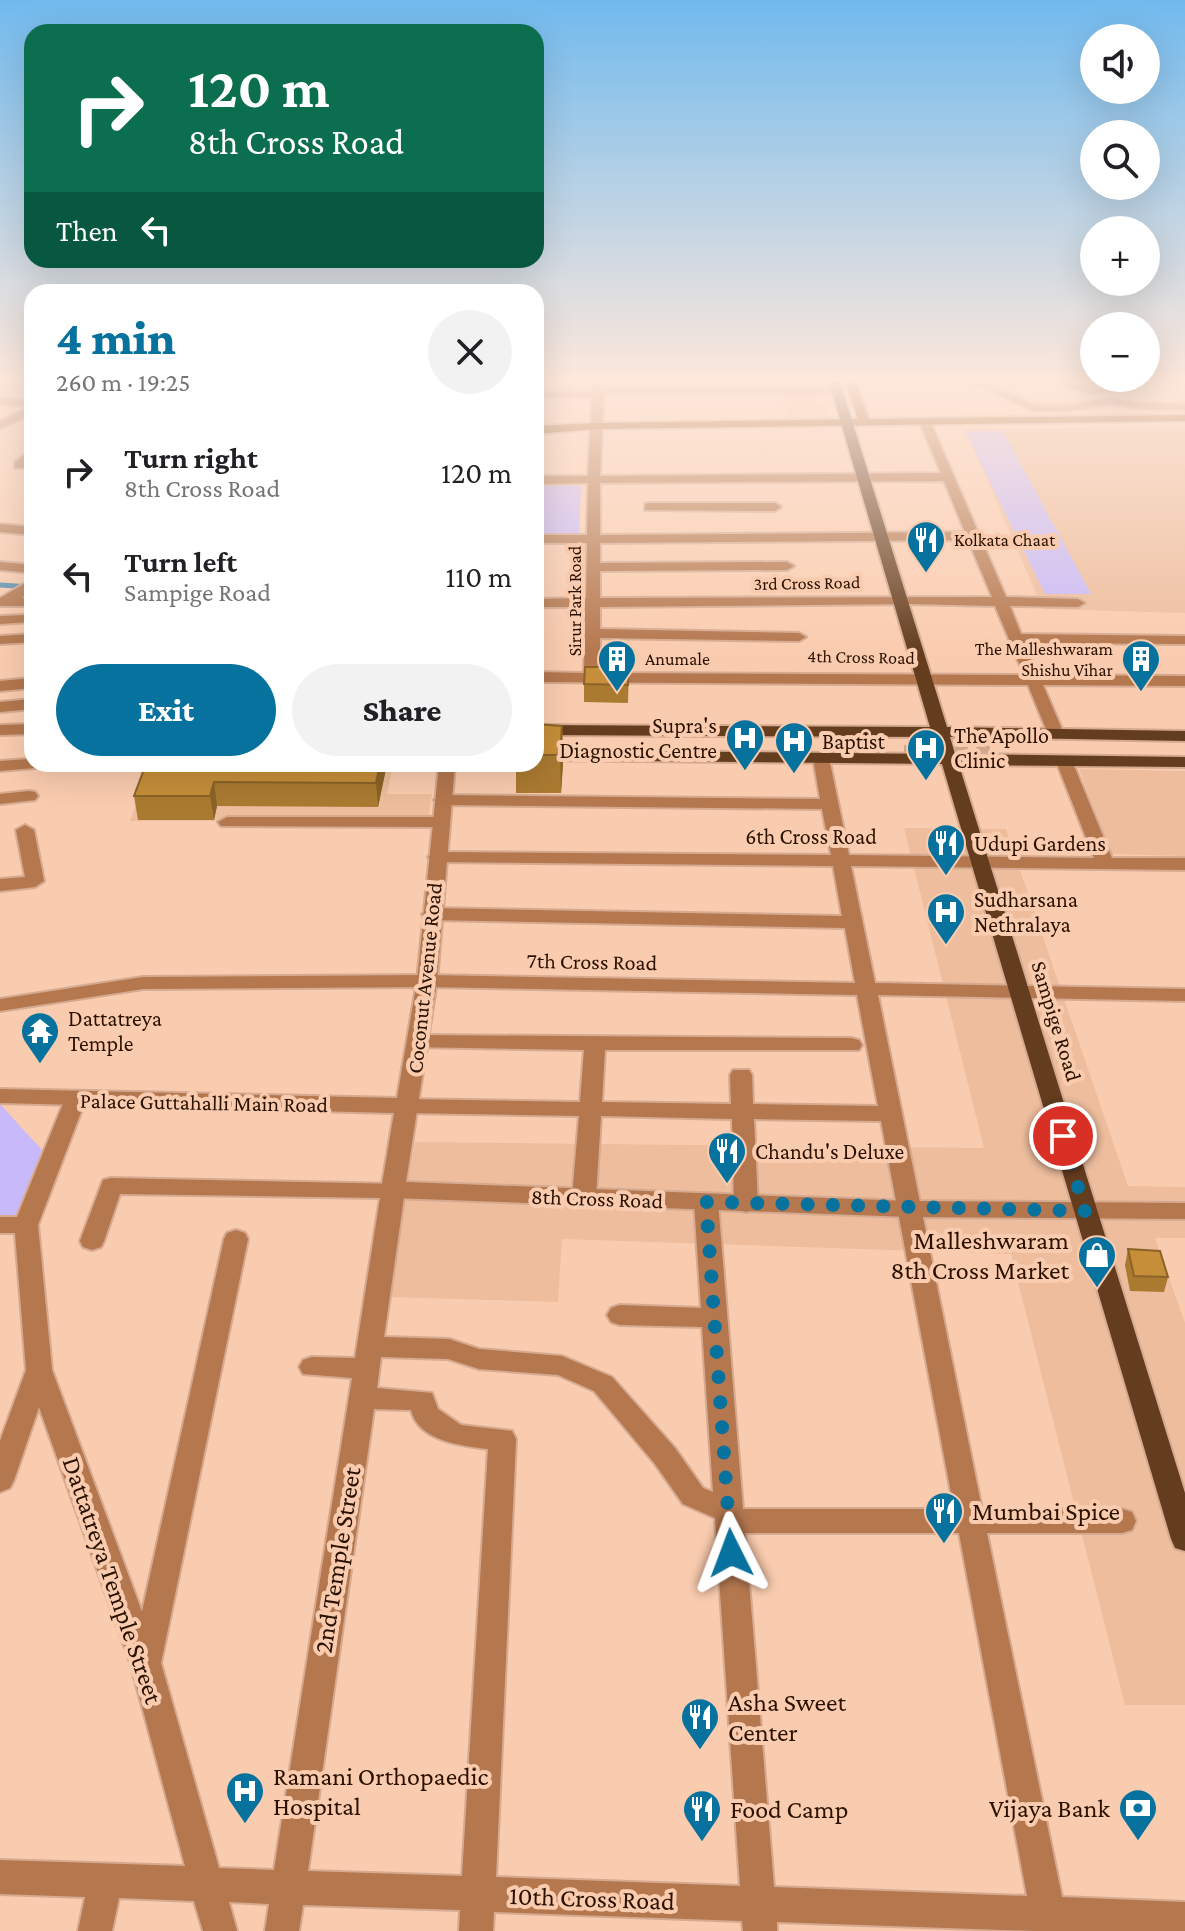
<!DOCTYPE html>
<html lang="en">
<head>
<meta charset="utf-8">
<style>
	body { margin:0; font-family:"Crimson Pro",serif; background:#f2f2f2; color:#202124; height:100vh; display:flex; flex-direction:column; font-size:30px; white-space:nowrap }
	* { box-sizing:border-box; margin:0 }
	p { font-size:26px; color:#757577 }
	.icon { flex:none; width:44px; height:44px; fill:none; stroke:currentColor; stroke-width:2; stroke-linecap:round; stroke-linejoin:round }
	.map { position:relative; flex:1; overflow:hidden }
	.side { position:absolute; left:24px; top:284px; width:520px; height:488px; display:flex; flex-direction:column; background:#fff; border-radius:24px; box-shadow:0 8px 32px #0002 }
	.side>* { flex:none }
	.banner { position:absolute; left:24px; top:24px; width:520px; height:244px; border-radius:24px; box-shadow:0 8px 32px #0002; background:#0b6e4f; color:#fff; overflow:hidden }
	.controls { position:absolute; left:1080px; top:24px; display:grid; gap:16px }
	.controls a { display:grid; place-items:center; width:80px; height:80px; border-radius:50%; background:#fff; box-shadow:0 8px 32px #0002; font-size:40px }
	.pin { position:absolute; display:grid; place-items:center; width:68px; height:68px; color:#fff; margin:-34px; border:4px solid #fff; border-radius:50%; box-shadow:0 2px 8px #0007 }
	.me { position:absolute; width:88px; margin:-44px; rotate:357deg; stroke-linejoin:round; filter:drop-shadow(0 0 6px #0008) }
	.turn { display:flex; align-items:center; gap:28px; height:168px; padding:0 32px; font-size:36px }
	.turn .icon { width:104px; height:104px; stroke-width:2.5 }
	.turn b { display:block; font-size:56px; line-height:68px }
	.then { display:flex; align-items:center; height:76px; padding:0 32px; background:#0003; gap:16px; font-size:30px }
	.round { display:grid; place-items:center; flex:none; width:84px; height:84px; border-radius:42px; background:#f2f2f2 }
	.summary { display:flex; align-items:center; justify-content:space-between; height:136px; padding:0 32px }
	h1 { font-size:48px; font-weight:800; line-height:60px; color:#07729e }
	.cta { display:flex; gap:16px; margin-top:auto; padding:16px 32px }
	.cta a { flex:1; height:92px; border-radius:48px; background:#07729e; color:#fff; font-size:32px; font-weight:800; line-height:92px; text-align:center }
	.cta a+a { background:#f2f2f2; color:#202124 }
	ul { padding:0; list-style:none }
	li { display:flex; align-items:center; gap:24px; height:104px; padding:0 32px }
	li div { flex:1 }
	li b { display:block; font-size:30px }
	li em { font-style:normal }
	.map>svg:first-child { display:block }
	.built { fill:#edbd9d }
	.green { fill:#c7b9fa }
	.lines { fill:none; stroke-linecap:round; stroke-linejoin:round }
	.stream { stroke:#4f8eae; stroke-width:5 }
	.primary-tunnel { stroke:#d1a78c; stroke-width:16; stroke-dasharray:16 8; stroke-linecap:butt }
	.minor-casing { stroke:#d5aa90; stroke-width:4 }
	.tertiary-casing { stroke:#d5aa90; stroke-width:4 }
	.secondary-casing { stroke:#d5aa90; stroke-width:4 }
	.primary-casing { stroke:#d5aa90; stroke-width:4 }
	.minor { fill:#b4774e; fill-rule:evenodd }
	.tertiary { fill:#b4774e; fill-rule:evenodd }
	.secondary { fill:#924c11; fill-rule:evenodd }
	.primary { fill:#643c1e; fill-rule:evenodd }
	.wall { fill:#aa7a31 }
	.shaded-wall { fill:#8b6328 }
	.building { fill:#c68e39; stroke:#8b6328; stroke-width:2 }
	.route { stroke:#07729e; stroke-width:14; stroke-dasharray:0 25.2 }
	.labels { text-anchor:middle; stroke-width:8; stroke-linejoin:round; paint-order:stroke }
	.far-poi-label { font-size:18px; fill:#2b1100; stroke:#faccaf; text-anchor:start }
	.far-street-label { font-size:18px; fill:#2b1100; stroke:#faccaf }
	.poi-label { font-size:22px; fill:#2b1100; stroke:#faccaf; text-anchor:start }
	.street-label { font-size:22px; fill:#2b1100; stroke:#faccaf }
	.near-poi-label { font-size:26px; fill:#2b1100; stroke:#faccaf; text-anchor:start }
	.near-street-label { font-size:26px; fill:#2b1100; stroke:#faccaf }
</style>
</head>
<body>
<div class="map">
<svg width="1185" height="1931" viewBox="0 0 1185 1931">
	<rect width="100%" height="100%" fill="#faccaf"/>
	<g class="built">
		<path d="M781,392H820L829,421L790,422Z"/>
		<path d="M1185,427V613L1043,609L965,429Z"/>
		<path d="M151,764H393L387,794H432L428,821H130Z"/>
		<path d="M1079,769L1185,771V856L1111,854Z"/>
		<path d="M904,828L1006,829L1128,1186L1185,1187V1238H1155L1185,1323V1705H1125L1011,1254L562,1239L558,1302L388,1297L415,1142L984,1148Z"/>
	</g>
	<g class="green">
		<path d="M611,382H818L821,389L611,390Z"/>
		<path d="M965,431H1003L1091,594H1045Z"/>
		<path d="M536,485L581,486L579,535H536Z"/>
		<path d="M0,1104L42,1150L16,1215H0Z"/>
	</g>
	<g class="lines">
		<path class="stream" d="M0,585L32,587"/>
		<path class="primary-tunnel" d="M904,753H990"/>
		<defs>
			<g id="minor">
				<path d="M20,382H32V386L21,384Z"/>
				<path d="M593,382H603V388H836L842,391L836,394H604L600,476L941,473L920,423L930,421L1006,597L1078,599L1085,603L1078,607L1010,606L1021,634L1185,636V644L1025,643L1039,675L1185,676V686L1043,685L1064,734L1056,739L1048,734L1028,685L536,682V672L584,673L585,607H536V599L586,598L587,543H536V535H587L588,483L536,484V476H588L592,397H536V391H592ZM944,481L965,532L600,535V483ZM968,540L992,597L600,598V571L787,570L794,566L787,562L600,563V543ZM911,604L995,606L1024,675L600,673V638L799,641L806,637L799,633L600,629V607Z"/>
				<path d="M971,382H986L1035,405H1069L1109,398L1141,403L1185,404V410L1141,409L1109,404L1069,411H1033Z"/>
				<path d="M1057,382C1070,382 1079,387 1091,388C1102,390 1109,385 1119,390L1091,395Z"/>
				<path d="M0,398L32,401V414L0,429V421L30,407L0,404Z"/>
				<path d="M32,449V460L23,468H15V462Z"/>
				<path d="M650,503H775L781,507L775,511L645,510V504Z"/>
				<path d="M0,524L32,527V535L0,532Z"/>
				<path d="M0,562L32,565V573L0,570Z"/>
				<path d="M32,579V590L22,598H32V606H0V598Z"/>
				<path d="M25,615L32,619L30,622L0,624V616Z"/>
				<path d="M32,634V642L0,644V636Z"/>
				<path d="M32,678V688L0,691V681Z"/>
				<path d="M32,699V709L0,712V702Z"/>
				<path d="M821,753L829,758L849,855L1094,858L1056,761L1064,756L1072,761L1112,858H1185V870L851,866L875,983L1185,989V1001L878,995L982,1509H1122L1132,1512L1136,1521L1132,1530L1122,1533H987L1062,1897L1185,1902V1931H1034L777,1922V1931H743L742,1921L494,1912L493,1931H459L460,1910L303,1905L299,1931H265L269,1904L229,1902L237,1931H203L194,1901L119,1898L112,1931H78L85,1897L0,1894V1860L185,1866L130,1662L39,1407L14,1480L10,1488L0,1492V1441L26,1370L15,1233H0V1217H17L67,1094H83L86,1099L38,1225L52,1370L142,1612L224,1239L227,1233L236,1230L245,1233L248,1239L161,1663L219,1868L274,1870L352,1378L303,1374L299,1367L303,1360L312,1357L355,1358L380,1198L120,1194L104,1241L101,1247L92,1250L83,1247L80,1241L103,1180L111,1178L401,1184L405,1190L384,1337L449,1339L479,1349L562,1356L612,1377L675,1448L703,1488L713,1492L702,1327L620,1325L611,1322L607,1315L611,1308L620,1305L701,1308L694,1202L698,1196L706,1194L714,1196L718,1202L743,1509H954L881,1121L754,1119L758,1204L754,1210L746,1212L738,1210L734,1204L732,1119L601,1116L596,1198L592,1204H576L572,1198L579,1116L408,1113L400,1111L397,1106L400,1101L408,1099L580,1102L584,1050L411,1047L407,1042L411,1037L418,1035L851,1038L859,1040L862,1045L859,1050H605L602,1102L731,1104L730,1075L733,1070H749L752,1075L753,1104L878,1106L857,995L427,987L143,989L0,1011V999L143,977L427,975L855,983L845,928L432,920L422,914L432,908L842,916L833,866L437,862L428,857L437,852L831,855L822,809L443,805L434,800L443,795L820,799L813,758ZM381,1357L448,1359L479,1369L558,1375L594,1391L655,1464L683,1504L715,1518L740,1886L496,1877L516,1439L512,1431L461,1425L438,1409L432,1393L377,1388ZM374,1409L411,1410C418,1441 462,1446 488,1449L462,1876L308,1871ZM745,1533H959L1027,1896L774,1887Z"/>
				<path d="M29,759L32,764H37L35,768L0,771V761Z"/>
				<path d="M29,791L35,792L38,796L35,800L0,804V794Z"/>
				<path d="M227,817H441L450,822L441,827L221,826L218,822Z"/>
				<path d="M25,825L34,830L44,881L35,887L0,891V879L25,877L16,830Z"/>
			</g>
			<g id="tertiary">
				<path d="M32,724V734L0,735V725Z"/>
				<path d="M439,764H455L437,981L406,1182L909,1201L1185,1203V1219L909,1217L393,1198L385,1196L381,1190L394,1113L0,1103V1089L397,1098L417,981Z"/>
			</g>
			<path id="secondary" d="M845,382H856L869,419L1185,415V421L596,429L536,434V426L596,423L858,419Z"/>
			<path id="primary" d="M829,382H840L947,727L1185,731V741L950,737L955,754L1185,757V767L959,765L1185,1493V1551L1175,1548L1171,1539L942,764L536,760V750L939,754L933,737L536,735V725L930,727Z"/>
		</defs>
		<use href="#minor" class="minor-casing"/>
		<use href="#tertiary" class="tertiary-casing"/>
		<use href="#secondary" class="secondary-casing"/>
		<use href="#primary" class="primary-casing"/>
		<use href="#minor" class="minor"/>
		<use href="#tertiary" class="tertiary"/>
		<use href="#secondary" class="secondary"/>
		<use href="#primary" class="primary"/>
	</g>
	<g class="wall">
		<path d="M629,667L628,703L584,702V684Z"/>
		<path d="M536,724L562,726L563,763L561,793H516V764H536Z"/>
		<path d="M146,764H387L378,807L217,806L214,820H138L134,796Z"/>
		<path d="M1128,1249L1168,1277L1164,1292L1130,1291L1125,1265Z"/>
	</g>
	<g class="shaded-wall">
		<path d="M562,726L563,763L561,793L560,755Z"/>
		<path d="M380,764H387L378,807L376,783Z"/>
		<path d="M214,782L217,806L214,820L210,796Z"/>
	</g>
	<g class="building">
		<path d="M585,667H629L628,685L584,684Z"/>
		<path d="M536,724L562,726L560,755H536Z"/>
		<path d="M146,764H380L376,783L214,782L210,796H134Z"/>
		<path d="M1128,1249L1160,1251L1168,1277L1134,1276Z"/>
	</g>
	<linearGradient id="sky" x2="0" y2="1"><stop stop-color="#71baee"/><stop offset="0.58" stop-color="#fde8db"/><stop offset="1" stop-color="#fde8db" stop-opacity="0"/></linearGradient>
	<rect width="1185" height="653" fill="url(#sky)"/>
	<g class="lines">
		<path class="route" d="M731,1553L706,1202L1085,1211L1063,1136"/>
	</g>
	<defs>
		<symbol id="restaurant-pin" viewBox="-11 -11 22 30"><path d="M0 17L-7.5 6A9.5 9.5 0 1 1 7.5 6Z" fill="#07729e" stroke="#faccaf"/><path d="M-5-6h1v4h1v-4h1v4h1v-4h1v5L-1.5 .5V6h-2V.5L-5-1ZM5-6V6H3V1.5H1.5Q1.5-4 5-6Z" fill="#fff"/></symbol>
		<symbol id="building-pin" viewBox="-11 -11 22 30"><path d="M0 17L-7.5 6A9.5 9.5 0 1 1 7.5 6Z" fill="#07729e" stroke="#faccaf"/><path d="M-4-6H4V6H1V3H-1V6H-4ZM-2.5-4.3h1.7v1.8h-1.7ZM.8-4.3h1.7v1.8H.8ZM-2.5-1h1.7V.8h-1.7ZM.8-1h1.7V.8H.8Z" fill="#fff"/></symbol>
		<symbol id="hospital-pin" viewBox="-11 -11 22 30"><path d="M0 17L-7.5 6A9.5 9.5 0 1 1 7.5 6Z" fill="#07729e" stroke="#faccaf"/><path d="M-5-5h3v3.5h4V-5h3V5h-3V1.5h-4V5h-3Z" fill="#fff"/></symbol>
		<symbol id="temple-pin" viewBox="-11 -11 22 30"><path d="M0 17L-7.5 6A9.5 9.5 0 1 1 7.5 6Z" fill="#07729e" stroke="#faccaf"/><path d="M0-6L5-2H3V0L6.5 2.5H4V6H1.5V3h-3V6H-4V2.5H-6.5L-3 0V-2H-5Z" fill="#fff"/></symbol>
		<symbol id="shop-pin" viewBox="-11 -11 22 30"><path d="M0 17L-7.5 6A9.5 9.5 0 1 1 7.5 6Z" fill="#07729e" stroke="#faccaf"/><path d="M-5-2.5h2.3a2.7 3.5 0 0 1 5.4 0H5L5.5 6h-11ZM-1.5-2.5h3a1.5 2.3 0 0 0-3 0Z" fill="#fff"/></symbol>
		<symbol id="bank-pin" viewBox="-11 -11 22 30"><path d="M0 17L-7.5 6A9.5 9.5 0 1 1 7.5 6Z" fill="#07729e" stroke="#faccaf"/><path d="M-6-4H6V4H-6ZM0-2.3a2.3 2.3 0 1 0 0 4.6a2.3 2.3 0 1 0 0-4.6Z" fill="#fff"/></symbol>
	</defs>
	<g fill-rule="evenodd">
		<use href="#restaurant-pin" x="904" y="518" width="44" height="60"/>
		<use href="#building-pin" x="595" y="637" width="44" height="60"/>
		<use href="#building-pin" x="1119" y="637" width="44" height="60"/>
		<use href="#hospital-pin" x="723" y="716" width="44" height="60"/>
		<use href="#hospital-pin" x="772" y="719" width="44" height="60"/>
		<use href="#hospital-pin" x="904" y="726" width="44" height="60"/>
		<use href="#restaurant-pin" x="924" y="821" width="44" height="60"/>
		<use href="#hospital-pin" x="924" y="890" width="44" height="60"/>
		<use href="#temple-pin" x="18" y="1009" width="44" height="60"/>
		<use href="#restaurant-pin" x="705" y="1129" width="44" height="60"/>
		<use href="#shop-pin" x="1075" y="1233" width="44" height="60"/>
		<use href="#restaurant-pin" x="922" y="1489" width="44" height="60"/>
		<use href="#restaurant-pin" x="678" y="1695" width="44" height="60"/>
		<use href="#hospital-pin" x="223" y="1769" width="44" height="60"/>
		<use href="#bank-pin" x="1116" y="1786" width="44" height="60"/>
		<use href="#restaurant-pin" x="680" y="1787" width="44" height="60"/>
	</g>
	<g class="labels">
		<g class="far-poi-label">
			<text x="954" y="546">Kolkata Chaat</text>
			<text x="1113" y="655" text-anchor="end">The Malleshwaram<tspan x="1113" dy="21">Shishu Vihar</tspan></text>
			<text x="645" y="665">Anumale</text>
		</g>
		<g class="far-street-label">
			<text transform="translate(807 583) rotate(-1)" y="6">3rd Cross Road</text>
			<text transform="translate(575 601) rotate(-90)" y="6">Sirur Park Road</text>
			<text transform="translate(861 657) rotate(1)" y="6">4th Cross Road</text>
		</g>
		<g class="poi-label">
			<text x="717" y="733" text-anchor="end">Supra's<tspan x="717" dy="25">Diagnostic Centre</tspan></text>
			<text x="954" y="743">The Apollo<tspan x="954" dy="25">Clinic</tspan></text>
			<text x="822" y="749">Baptist</text>
			<text x="974" y="851">Udupi Gardens</text>
			<text x="974" y="907">Sudharsana<tspan x="974" dy="25">Nethralaya</tspan></text>
			<text x="68" y="1026">Dattatreya<tspan x="68" dy="25">Temple</tspan></text>
			<text x="755" y="1159">Chandu's Deluxe</text>
		</g>
		<g class="street-label">
			<text x="811" y="844">6th Cross Road</text>
			<text transform="translate(592 961) rotate(1)" y="8">7th Cross Road</text>
			<text transform="translate(424 978) rotate(-84)" y="8">Coconut Avenue Road</text>
			<text transform="translate(1057 1021) rotate(73)" y="8">Sampige Road</text>
			<text transform="translate(204 1102) rotate(1)" y="8">Palace Guttahalli Main Road</text>
			<text transform="translate(597 1198) rotate(2)" y="8">8th Cross Road</text>
		</g>
		<g class="near-poi-label">
			<text x="1069" y="1249" text-anchor="end">Malleshwaram<tspan x="1069" dy="30">8th Cross Market</tspan></text>
			<text x="972" y="1520">Mumbai Spice</text>
			<text x="728" y="1711">Asha Sweet<tspan x="728" dy="30">Center</tspan></text>
			<text x="273" y="1785">Ramani Orthopaedic<tspan x="273" dy="30">Hospital</tspan></text>
			<text x="1110" y="1817" text-anchor="end">Vijaya Bank</text>
			<text x="730" y="1818">Food Camp</text>
		</g>
		<g class="near-street-label">
			<text transform="translate(337 1560) rotate(-81)" y="9">2nd Temple Street</text>
			<text transform="translate(113 1580) rotate(71)" y="9">Dattatreya Temple Street</text>
			<text transform="translate(592 1898) rotate(2)" y="9">10th Cross Road</text>
		</g>
	</g>
</svg>
<div class="controls">
<a><svg class="icon" aria-label="sound" viewBox="0 0 24 24"><path d="M4 9h4l5-4v14l-5-4H4zM17 9q2 3 0 6"/></svg></a>
<a><svg class="icon" aria-label="search" viewBox="0 0 24 24"><circle cx="10" cy="10" r="6"/><path d="M15 15l6 6"/></svg></a>
<a>+</a>
<a>−</a>
</div>
<div class="pin" style="left:1063px;top:1136px;background:#d93025"><svg class="icon" aria-label="arrive" viewBox="0 0 24 24"><path d="M6 21V4h12l-3 4 3 4H6"/></svg></div>
<svg class="me" style="left:731px;top:1553px" viewBox="-20 -20 40 40"><path d="M0-17L14 15 0 8-14 15z" fill="#07729e" stroke="#fff" stroke-width="4"/></svg>
<div class="banner">
<div class="turn"><svg class="icon" aria-label="right" viewBox="0 0 24 24"><path d="M7 20v-9h11M14 6l5 5-5 5"/></svg><div><b>120 m</b>8th Cross Road</div></div>
<div class="then">Then<svg class="icon" aria-label="left" viewBox="0 0 24 24"><path d="M17 20v-9H6M10 6l-5 5 5 5"/></svg></div>
</div>
<section class="side">
<div class="summary"><div><h1>4 min</h1><p>260 m · 19:25</p></div><a class="round"><svg class="icon" aria-label="close" viewBox="0 0 24 24"><path d="M6 6l12 12M18 6L6 18"/></svg></a></div>
<ul>
<li><svg class="icon" aria-label="right" viewBox="0 0 24 24"><path d="M7 20v-9h11M14 6l5 5-5 5"/></svg><div><b>Turn right</b><p>8th Cross Road</p></div><em>120 m</em></li>
<li><svg class="icon" aria-label="left" viewBox="0 0 24 24"><path d="M17 20v-9H6M10 6l-5 5 5 5"/></svg><div><b>Turn left</b><p>Sampige Road</p></div><em>110 m</em></li>
</ul>
<div class="cta"><a>Exit</a><a>Share</a></div>
</section>
</div>
</body>
</html>
